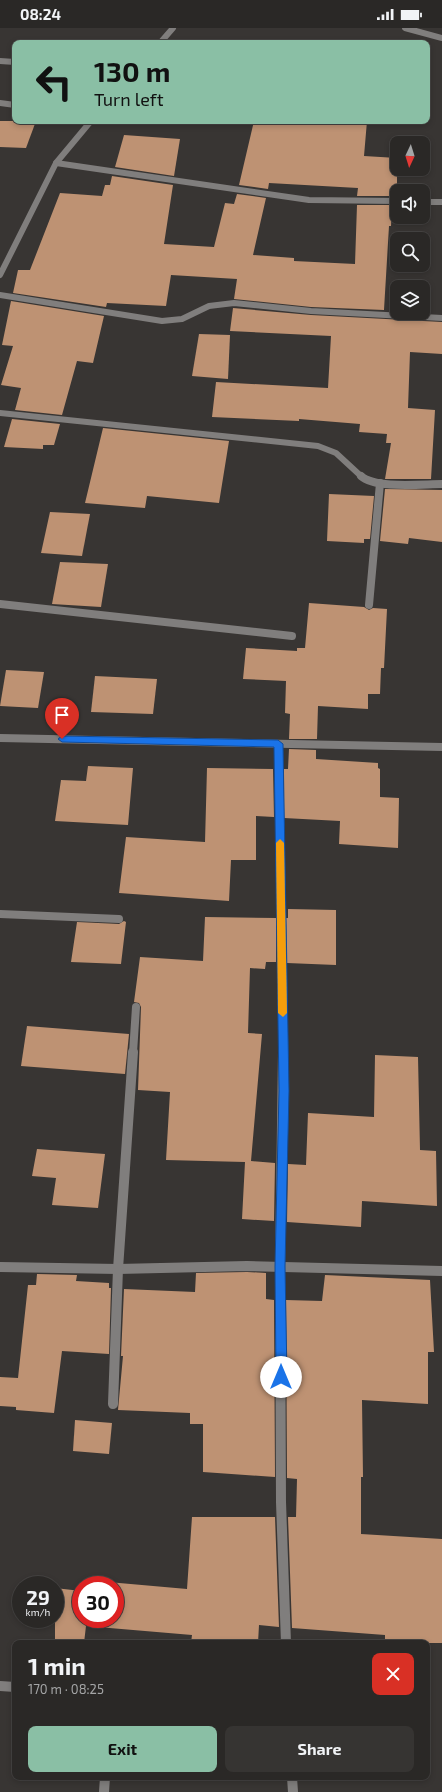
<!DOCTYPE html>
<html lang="en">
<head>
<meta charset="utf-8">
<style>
	body { margin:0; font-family:"Exo 2",sans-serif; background:#363432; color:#f1f3f6; height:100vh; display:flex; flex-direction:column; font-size:15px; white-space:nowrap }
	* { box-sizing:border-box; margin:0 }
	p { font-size:13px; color:#a5a6a7 }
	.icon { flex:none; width:22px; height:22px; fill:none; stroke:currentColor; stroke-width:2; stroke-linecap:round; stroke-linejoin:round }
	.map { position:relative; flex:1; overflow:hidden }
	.details { position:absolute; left:12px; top:1612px; width:418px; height:140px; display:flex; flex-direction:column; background:#2a2826; border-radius:8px; box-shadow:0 2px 6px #0003,0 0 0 1px #464443 }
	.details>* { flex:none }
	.hud { position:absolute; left:12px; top:12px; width:418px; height:84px; border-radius:8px; box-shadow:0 2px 6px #0003,0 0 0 1px #464443; background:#8abfa5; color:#111; overflow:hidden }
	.needle { width:26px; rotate:184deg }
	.buttons { position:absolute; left:390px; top:108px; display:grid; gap:8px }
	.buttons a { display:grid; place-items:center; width:40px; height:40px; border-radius:8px; background:#2a2826; box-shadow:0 2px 6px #0003,0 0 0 1px #464443; font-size:20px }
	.speed { position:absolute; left:12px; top:1548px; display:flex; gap:8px; font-size:20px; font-weight:700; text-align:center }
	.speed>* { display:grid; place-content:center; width:52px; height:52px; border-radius:50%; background:#2a2826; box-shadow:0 2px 6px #0003,0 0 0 1px #464443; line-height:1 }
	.speed small { font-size:10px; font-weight:400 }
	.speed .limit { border:6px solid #d22; background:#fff; color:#111 }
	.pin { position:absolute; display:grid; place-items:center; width:34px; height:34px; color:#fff; margin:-41px -17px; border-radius:50% 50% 50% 0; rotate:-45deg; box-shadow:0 0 4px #0007 }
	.pin .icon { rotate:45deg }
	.me { position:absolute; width:44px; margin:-22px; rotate:0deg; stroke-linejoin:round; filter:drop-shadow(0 0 3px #0008) }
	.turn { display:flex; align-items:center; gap:14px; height:84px; padding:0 16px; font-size:18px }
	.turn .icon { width:52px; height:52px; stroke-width:2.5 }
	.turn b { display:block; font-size:28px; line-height:34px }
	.round { display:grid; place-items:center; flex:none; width:42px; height:42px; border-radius:8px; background:#363432 }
	.head { display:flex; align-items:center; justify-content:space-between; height:68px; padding:0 16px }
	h1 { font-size:24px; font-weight:700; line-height:30px }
	.button { display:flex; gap:8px; margin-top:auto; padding:8px 16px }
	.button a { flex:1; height:46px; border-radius:8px; background:#8abfa5; color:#111; font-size:16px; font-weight:700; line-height:46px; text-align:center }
	.button a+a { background:#363432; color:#f1f3f6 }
	.status { display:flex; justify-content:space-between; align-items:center; height:28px; padding:0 20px; background:#2a2826; direction:ltr }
	.status svg { height:11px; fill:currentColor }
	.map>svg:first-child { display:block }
	.building { fill:#be9273 }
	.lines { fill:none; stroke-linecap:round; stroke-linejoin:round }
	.street-far2 { stroke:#807e7d; stroke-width:6 }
	.street-far1 { stroke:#807e7d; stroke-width:8 }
	.street { stroke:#807e7d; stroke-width:10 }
	.route { fill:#1a73e8; stroke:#114b97 }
	.slow { fill:#f59e0b }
</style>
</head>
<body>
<div class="status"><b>08:24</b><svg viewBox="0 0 49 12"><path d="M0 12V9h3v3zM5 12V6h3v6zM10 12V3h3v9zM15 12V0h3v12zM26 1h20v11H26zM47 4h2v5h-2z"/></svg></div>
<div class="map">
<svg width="442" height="1764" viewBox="0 0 442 1764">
	<rect width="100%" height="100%" fill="#383533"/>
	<g class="building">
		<path d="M0,93H36L26,120L0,119Z"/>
		<path d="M254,93L318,97V93H367L364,128L397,130V158H393V168H357L358,160L269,155L268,161L239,157Z"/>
		<path d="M124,107L180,111L174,148L115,139Z"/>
		<path d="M112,148L173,157L164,216L214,219L225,175L234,176L237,166L266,170L253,227L294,230V233L355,236L357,177H392L391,198H389L384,282L311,279L234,271L237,251L171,247L166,278L107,275L106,279L13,265L18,242H30L60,165L102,168L105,157H110Z"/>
		<path d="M11,273L104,288L93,335L77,333L62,387L15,382L21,360L1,357L13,318L2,317Z"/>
		<path d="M233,280L311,287L442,294V326L410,324L408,380L435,382L431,451H385L391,415H386L387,406L359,404L360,396L299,391V393L212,389L216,354L328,360L331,308L230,303Z"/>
		<path d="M199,306L230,307L228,351L192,348Z"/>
		<path d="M12,391L60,396L54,417H43V421L4,419Z"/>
		<path d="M103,400L229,413L219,475L147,468L145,480L85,475Z"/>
		<path d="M385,461L442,462V514L409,510L408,516L380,513Z"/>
		<path d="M329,466L374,468L370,511H364V515L327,513Z"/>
		<path d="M50,484L90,486L82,528L41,525Z"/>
		<path d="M60,534L108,536L101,579L52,576Z"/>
		<path d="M309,575L364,579L369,582L373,580L387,581L384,640H381L380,666H368V681L318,678L317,711H289L290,686L285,685L286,653L243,651L246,620L297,623V620H305Z"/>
		<path d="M6,642L44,644L38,680L0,678Z"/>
		<path d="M95,648L157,651L153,686L91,684Z"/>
		<path d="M289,721L316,722V731L378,735V740L380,741V769L399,770L398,820L339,816L340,793L284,790V741H288Z"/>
		<path d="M88,738L133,740L128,797L55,793L61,752L86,753Z"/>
		<path d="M207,740L273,741L274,789L256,788V832H231L229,873L119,865L126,809L205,814Z"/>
		<path d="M288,881L336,882V937L287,935L286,890H288Z"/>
		<path d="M205,889L276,890V934H266L265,941L250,940L248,1005L262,1006L251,1133L275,1135L274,1193L242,1191L245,1134L166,1132L170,1064L138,1062L141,979L139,975L134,974L140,929L203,933Z"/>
		<path d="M124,893L126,894L121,936L71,934L77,894L119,896Z"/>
		<path d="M27,998L129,1006L125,1046L21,1038Z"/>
		<path d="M375,1027L418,1029L420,1122L436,1123L437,1178L362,1173L361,1199L287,1194L288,1136L306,1137L308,1085L374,1089Z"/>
		<path d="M37,1121L105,1126L98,1180L52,1177L56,1150L32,1148Z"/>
		<path d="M247,1244L266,1245V1271L274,1272L275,1449L203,1444V1396H190V1385L118,1382L123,1328H121L124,1261L195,1264L196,1245Z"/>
		<path d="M37,1246L77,1247L76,1253L109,1255V1260H111L109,1326L62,1323L54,1385L16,1382V1379L0,1378V1349L18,1350L28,1257H36Z"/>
		<path d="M325,1247L430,1252L434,1324H428V1376L362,1372L363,1449H361V1506L442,1511V1615H385V1607L292,1600L288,1489H296L297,1451L287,1450L286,1272L322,1273Z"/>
		<path d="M75,1392L112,1395L109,1426L73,1423Z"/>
		<path d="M192,1489H275L279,1599L259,1597L258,1615H191L192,1607L86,1598L84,1615H55V1560L81,1563V1591H115V1557H107L108,1554L187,1561Z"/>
	</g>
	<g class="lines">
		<g class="street-far2">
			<path d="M405,0L442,10"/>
			<path d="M160,15L173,0"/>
			<path d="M0,33L15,34"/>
			<path d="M0,75L15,77"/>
			<path d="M56,135L309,172L397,173"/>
			<path d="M423,174H442"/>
			<path d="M0,247L56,135L91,93"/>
			<path d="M0,267L162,293L182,291L209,278L234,275L311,283L442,290"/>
			<path d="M0,385L318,418L336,425L362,449"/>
		</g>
		<g class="street-far1">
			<path d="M361,448C375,461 422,456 442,456"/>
			<path d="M0,576L292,608"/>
			<path d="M369,577L380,455"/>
			<path d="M0,710L442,719"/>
			<path d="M278,716L283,1025"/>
			<path d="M0,886L119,891"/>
			<path d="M133,1025L136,979"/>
		</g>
		<g class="street">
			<path d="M283,1024L280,1238L281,1474L286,1615"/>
			<path d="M0,1239L118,1241L247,1238L442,1243"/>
			<path d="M113,1376L118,1241L133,1024"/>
			<path d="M0,1658L15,1659"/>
			<path d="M292,1749L293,1764"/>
			<path d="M104,1764L105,1749"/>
		</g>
	</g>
	<path class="route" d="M62,708L278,712L283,716L289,1063L285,1238L287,1349L285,1353L281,1355L277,1353L276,1349L275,1238L279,1063L274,719L62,714L58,711Z"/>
	<path class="slow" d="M280,811L284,815L287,985L283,989L278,985L276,815Z"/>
</svg>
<div class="buttons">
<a><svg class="needle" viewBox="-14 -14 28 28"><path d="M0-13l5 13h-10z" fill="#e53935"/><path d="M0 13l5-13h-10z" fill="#a5a6a7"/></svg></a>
<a><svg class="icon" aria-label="sound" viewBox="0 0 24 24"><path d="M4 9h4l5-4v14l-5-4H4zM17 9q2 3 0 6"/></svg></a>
<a><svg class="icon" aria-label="search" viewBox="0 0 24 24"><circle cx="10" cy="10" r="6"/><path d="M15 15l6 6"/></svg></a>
<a><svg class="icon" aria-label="layers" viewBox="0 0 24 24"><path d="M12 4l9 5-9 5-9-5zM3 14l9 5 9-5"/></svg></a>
</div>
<div class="speed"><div>29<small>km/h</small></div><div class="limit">30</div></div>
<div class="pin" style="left:62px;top:711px;background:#d93025"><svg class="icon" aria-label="arrive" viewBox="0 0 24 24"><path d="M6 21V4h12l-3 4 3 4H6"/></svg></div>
<svg class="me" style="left:281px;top:1349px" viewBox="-20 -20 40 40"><circle r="19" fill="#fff"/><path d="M0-13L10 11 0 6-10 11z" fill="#1a73e8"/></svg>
<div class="hud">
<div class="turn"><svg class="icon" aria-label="left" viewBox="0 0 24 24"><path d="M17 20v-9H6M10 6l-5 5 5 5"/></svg><div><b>130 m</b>Turn left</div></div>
</div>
<section class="details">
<div class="head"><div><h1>1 min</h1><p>170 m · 08:25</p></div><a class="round" style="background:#d93025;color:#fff"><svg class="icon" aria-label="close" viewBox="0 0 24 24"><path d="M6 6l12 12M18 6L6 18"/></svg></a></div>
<div class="button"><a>Exit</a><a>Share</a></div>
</section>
</div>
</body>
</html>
